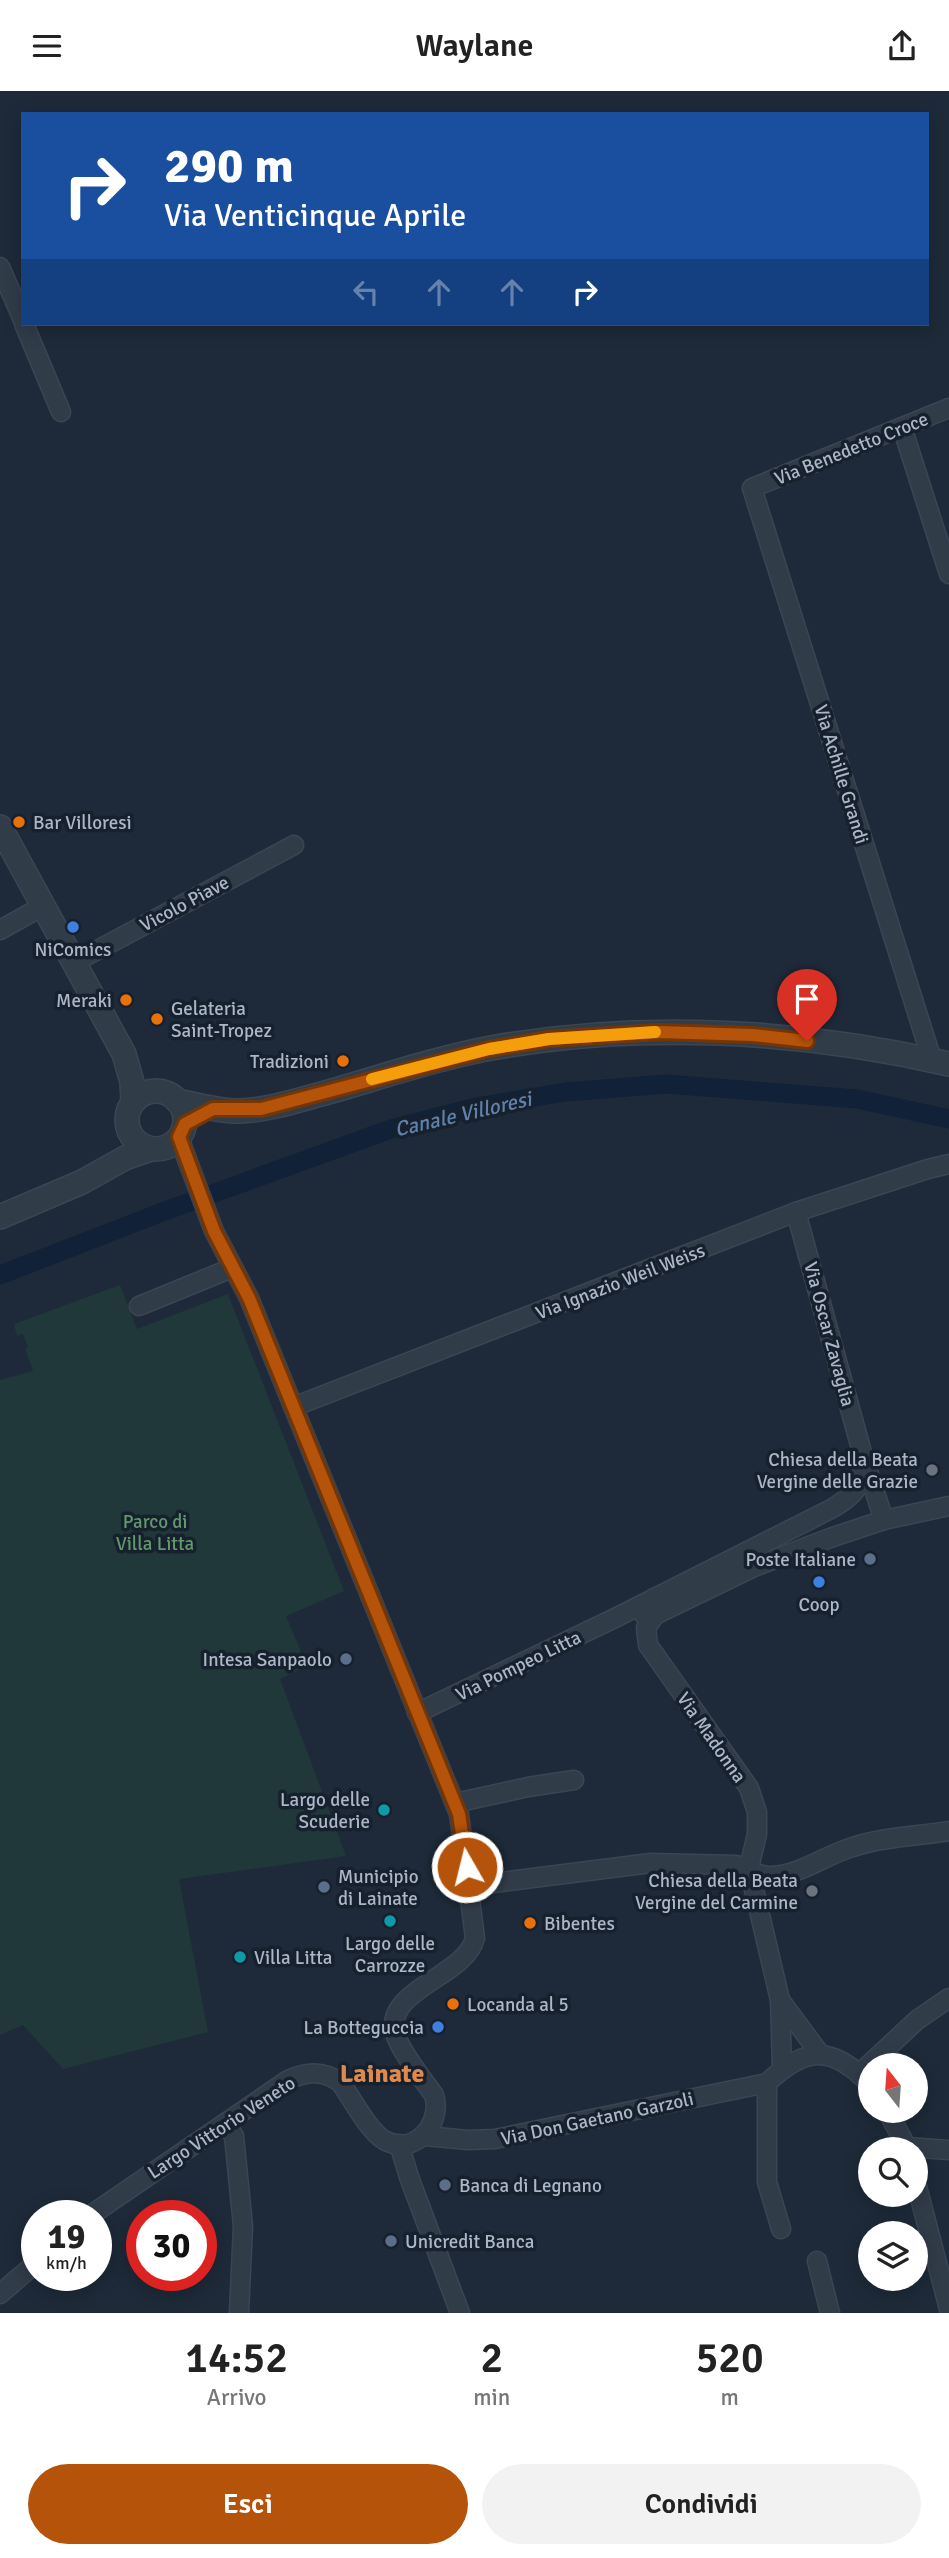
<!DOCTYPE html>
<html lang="it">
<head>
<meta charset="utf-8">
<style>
	body { margin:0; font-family:Signika,sans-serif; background:#f2f2f2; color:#222; height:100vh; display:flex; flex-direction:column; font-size:26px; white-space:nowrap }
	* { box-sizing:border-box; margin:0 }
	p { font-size:23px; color:#767676 }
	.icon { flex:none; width:38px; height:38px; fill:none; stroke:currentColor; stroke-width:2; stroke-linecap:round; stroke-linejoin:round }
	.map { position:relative; height:2222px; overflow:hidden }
	.drawer { display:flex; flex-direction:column; background:#fff; flex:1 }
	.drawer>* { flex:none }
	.hud { position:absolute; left:21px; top:21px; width:908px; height:214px; border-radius:0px; box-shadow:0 4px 18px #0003; background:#1a4fa0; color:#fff; overflow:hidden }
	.needle { width:46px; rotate:343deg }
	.buttons { position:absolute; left:858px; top:1962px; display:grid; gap:14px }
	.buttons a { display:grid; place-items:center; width:70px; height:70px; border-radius:50%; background:#fff; box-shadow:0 4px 18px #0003; font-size:35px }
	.speed { position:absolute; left:21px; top:2109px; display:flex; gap:14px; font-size:35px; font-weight:700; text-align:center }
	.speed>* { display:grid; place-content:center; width:91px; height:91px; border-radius:50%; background:#fff; box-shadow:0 4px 18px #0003; line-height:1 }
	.speed small { font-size:18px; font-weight:400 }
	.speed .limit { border:10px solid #d22; background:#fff; color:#111 }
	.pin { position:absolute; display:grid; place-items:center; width:60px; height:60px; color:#fff; margin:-72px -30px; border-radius:50% 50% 50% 0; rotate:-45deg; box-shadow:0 0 7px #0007 }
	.pin .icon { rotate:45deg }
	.me { position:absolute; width:77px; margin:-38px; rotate:352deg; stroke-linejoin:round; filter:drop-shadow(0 0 5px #0008) }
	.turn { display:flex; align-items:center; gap:24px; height:147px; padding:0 28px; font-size:32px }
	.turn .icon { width:91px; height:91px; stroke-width:2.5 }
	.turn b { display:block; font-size:49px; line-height:60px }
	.lanes { display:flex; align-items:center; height:66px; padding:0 28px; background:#0003; justify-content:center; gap:35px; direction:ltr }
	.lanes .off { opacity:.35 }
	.eta { display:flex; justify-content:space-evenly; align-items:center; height:119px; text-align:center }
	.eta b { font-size:42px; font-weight:600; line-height:49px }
	.primary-button { display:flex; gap:14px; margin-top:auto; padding:14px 28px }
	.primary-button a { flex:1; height:80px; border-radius:42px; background:#b45309; color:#fff; font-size:28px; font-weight:600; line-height:80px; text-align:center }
	.primary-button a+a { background:#f2f2f2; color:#222 }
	header { display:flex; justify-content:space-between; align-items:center; height:91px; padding:0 28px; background:#fff; font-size:32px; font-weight:600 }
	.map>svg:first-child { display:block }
	.green { fill:#20383a }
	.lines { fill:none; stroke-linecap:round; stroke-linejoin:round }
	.canal { stroke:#112137; stroke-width:19 }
	.minor-casing { stroke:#3b4553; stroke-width:21 }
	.tertiary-casing { stroke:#3b4553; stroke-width:26 }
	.minor { stroke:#313c49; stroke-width:18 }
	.tertiary { stroke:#313c49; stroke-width:23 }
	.route-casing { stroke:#753606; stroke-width:18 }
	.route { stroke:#b45309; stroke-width:12 }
	.slow { stroke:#f59e0b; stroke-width:12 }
	.food-dot { fill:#e8710a; stroke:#17212e; stroke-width:2.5 }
	.shop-dot { fill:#3f7fe0; stroke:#17212e; stroke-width:2.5 }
	.worship-dot { fill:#6b7280; stroke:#17212e; stroke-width:2.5 }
	.service-dot { fill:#5c6f8a; stroke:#17212e; stroke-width:2.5 }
	.culture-dot { fill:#0f9aa8; stroke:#17212e; stroke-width:2.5 }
	.labels { text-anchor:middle; stroke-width:7; stroke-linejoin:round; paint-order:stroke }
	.street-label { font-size:19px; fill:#abb6c7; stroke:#17212e }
	.poi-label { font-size:19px; fill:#abb6c7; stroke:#17212e; text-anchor:start }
	.park-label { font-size:19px; fill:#61996d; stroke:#17212e }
	.water-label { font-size:21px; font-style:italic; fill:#6081aa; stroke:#17212e }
	.district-label { font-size:26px; font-weight:bold; fill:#de8a4e; stroke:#17212e }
</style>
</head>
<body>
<header><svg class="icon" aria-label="menu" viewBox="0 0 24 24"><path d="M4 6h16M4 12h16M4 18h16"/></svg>Waylane<svg class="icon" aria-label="share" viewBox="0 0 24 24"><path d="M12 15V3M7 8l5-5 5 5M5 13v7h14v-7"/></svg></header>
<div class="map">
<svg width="949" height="2222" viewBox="0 0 949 2222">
	<rect width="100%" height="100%" fill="#1e2a39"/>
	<path class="green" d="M120,1194L137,1238L228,1203L344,1500L286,1525L307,1575L280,1588L346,1765L179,1788L208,1941L63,1978L23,1934L0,1944V1289L33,1280L25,1258L28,1256L23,1243L17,1245L14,1233Z"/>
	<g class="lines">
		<path class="canal" d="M0,1184L165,1120L391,1038L476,1016L565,1001L667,993L857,1008L949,1028"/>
		<defs>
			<g id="minor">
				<path d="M0,176L23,229"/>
				<path d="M24,233L61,321"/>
				<path d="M902,336L949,483"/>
				<path d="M0,839L43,815"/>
				<path d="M75,871L294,754"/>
				<path d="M932,969L752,397L949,317"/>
				<path d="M796,1121L863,1365L884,1429"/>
				<path d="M139,1215L232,1177"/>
				<path d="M293,1316L796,1121L928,1078L949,1073"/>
				<path d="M654,1507L655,1524L646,1537L648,1554L749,1697L757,1721V1743L749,1777L780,1909L820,1963"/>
				<path d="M644,1524H655L754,1476L830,1447L884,1429L949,1415"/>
				<path d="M417,1622L615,1527L833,1417C858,1401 863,1395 863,1365"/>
				<path d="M455,1712L528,1696L574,1689"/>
				<path d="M470,1795L651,1772L736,1774C748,1777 758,1786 771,1785C801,1784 825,1764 853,1756C883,1746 918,1745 949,1740"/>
				<path d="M780,1909L782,1977"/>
				<path d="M859,1983L917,1929L949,1907"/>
				<path d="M767,1992V2091L781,2138"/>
				<path d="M767,1992C806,1955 831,1954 870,1993"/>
				<path d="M887,2020L908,2058"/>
				<path d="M225,2032L234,2045L243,2135L239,2222"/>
				<path d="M425,2045L468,2049L495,2048L767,1992"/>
				<path d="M399,2053L409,2086L460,2222"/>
				<path d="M907,2056L949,2059"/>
				<path d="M915,2088L949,2218"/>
				<path d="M91,2124L288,1989C307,1980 324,1979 341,1992C352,2008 368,2039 384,2049C414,2066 443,2033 434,2004C422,1987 407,1969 398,1950C374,1900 465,1888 475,1847L459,1723L249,1207L214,1140L179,1047"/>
				<path d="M817,2170L830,2222"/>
				<path d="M0,2203L37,2171"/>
			</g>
			<g id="tertiary">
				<path d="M0,736L124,963L132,991L133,1011"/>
				<circle cx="156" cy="1029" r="29"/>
				<path d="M177,1010C198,1014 218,1020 239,1020C271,1019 302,1008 332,1000C384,985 438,967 491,957C641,930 801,939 949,973"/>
				<path d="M0,1126L82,1091L125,1067L151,1058"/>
			</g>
		</defs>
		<use href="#minor" class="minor-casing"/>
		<use href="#tertiary" class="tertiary-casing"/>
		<use href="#minor" class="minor"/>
		<use href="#tertiary" class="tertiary"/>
	</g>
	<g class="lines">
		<defs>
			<path id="route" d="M467,1776L459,1723L249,1207L214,1140L179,1046L185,1033L213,1018H261L489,958L549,948L659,941L753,944L807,950"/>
		</defs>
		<use href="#route" class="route-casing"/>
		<use href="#route" class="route"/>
		<path class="slow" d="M372,988L489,958L549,948L655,941"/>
	</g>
	<g class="food-dot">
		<circle cx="19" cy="731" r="7"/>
		<circle cx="126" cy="909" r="7"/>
		<circle cx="157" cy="928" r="7"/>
		<circle cx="343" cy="970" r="7"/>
		<circle cx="530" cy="1832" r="7"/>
		<circle cx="453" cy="1913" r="7"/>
	</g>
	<g class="shop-dot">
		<circle cx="73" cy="836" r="7"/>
		<circle cx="819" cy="1491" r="7"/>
		<circle cx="438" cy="1936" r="7"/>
	</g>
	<g class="worship-dot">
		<circle cx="932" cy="1379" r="7"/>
		<circle cx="812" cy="1800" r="7"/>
	</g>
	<g class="service-dot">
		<circle cx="870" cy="1468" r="7"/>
		<circle cx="346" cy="1568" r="7"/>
		<circle cx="324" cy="1796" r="7"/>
		<circle cx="445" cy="2094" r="7"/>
		<circle cx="391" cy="2150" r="7"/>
	</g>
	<g class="culture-dot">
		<circle cx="384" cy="1719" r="7"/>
		<circle cx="390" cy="1830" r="7"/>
		<circle cx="240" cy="1866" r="7"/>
	</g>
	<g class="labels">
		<g class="street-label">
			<text transform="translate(851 357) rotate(-22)" y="7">Via Benedetto Croce</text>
			<text transform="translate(842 683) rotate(73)" y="7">Via Achille Grandi</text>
			<text transform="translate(184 812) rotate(-28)" y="7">Vicolo Piave</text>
			<text transform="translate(620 1190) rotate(-21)" y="7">Via Ignazio Weil Weiss</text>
			<text transform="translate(830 1243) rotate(75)" y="7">Via Oscar Zavaglia</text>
			<text transform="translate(518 1574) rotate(-26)" y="7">Via Pompeo Litta</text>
			<text transform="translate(712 1646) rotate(55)" y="7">Via Madonna</text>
			<text transform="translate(597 2027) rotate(-12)" y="7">Via Don Gaetano Garzoli</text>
			<text transform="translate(221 2036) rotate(-33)" y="7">Largo Vittorio Veneto</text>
		</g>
		<g class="poi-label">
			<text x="33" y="738">Bar Villoresi</text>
			<text x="73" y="865" text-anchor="middle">NiComics</text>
			<text x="112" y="916" text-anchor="end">Meraki</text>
			<text x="171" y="924">Gelateria<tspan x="171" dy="22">Saint-Tropez</tspan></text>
			<text x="329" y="977" text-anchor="end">Tradizioni</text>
			<text x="918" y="1375" text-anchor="end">Chiesa della Beata<tspan x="918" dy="22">Vergine delle Grazie</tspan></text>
			<text x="856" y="1475" text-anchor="end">Poste Italiane</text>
			<text x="819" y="1520" text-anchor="middle">Coop</text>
			<text x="332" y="1575" text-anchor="end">Intesa Sanpaolo</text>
			<text x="370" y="1715" text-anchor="end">Largo delle<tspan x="370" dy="22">Scuderie</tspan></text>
			<text x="338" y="1792">Municipio<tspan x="338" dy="22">di Lainate</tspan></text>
			<text x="798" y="1796" text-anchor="end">Chiesa della Beata<tspan x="798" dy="22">Vergine del Carmine</tspan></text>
			<text x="544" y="1839">Bibentes</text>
			<text x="390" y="1859" text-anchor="middle">Largo delle<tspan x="390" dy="22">Carrozze</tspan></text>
			<text x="254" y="1873">Villa Litta</text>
			<text x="467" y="1920">Locanda al 5</text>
			<text x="424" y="1943" text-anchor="end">La Botteguccia</text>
			<text x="459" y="2101">Banca di Legnano</text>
			<text x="405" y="2157">Unicredit Banca</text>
		</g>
		<g class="park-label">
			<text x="155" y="1437">Parco di<tspan x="155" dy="22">Villa Litta</tspan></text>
		</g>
		<g class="water-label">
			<text transform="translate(463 1023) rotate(-13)" y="7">Canale Villoresi</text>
		</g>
		<g class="district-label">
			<text x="382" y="1991">Lainate</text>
		</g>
	</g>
</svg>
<div class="buttons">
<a><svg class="needle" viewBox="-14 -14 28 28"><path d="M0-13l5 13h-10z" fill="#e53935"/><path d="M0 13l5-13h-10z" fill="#767676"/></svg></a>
<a><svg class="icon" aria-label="search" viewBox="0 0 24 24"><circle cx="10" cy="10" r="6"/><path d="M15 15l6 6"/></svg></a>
<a><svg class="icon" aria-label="layers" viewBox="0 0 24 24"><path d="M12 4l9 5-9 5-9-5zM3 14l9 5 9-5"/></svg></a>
</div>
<div class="speed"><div>19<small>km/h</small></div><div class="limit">30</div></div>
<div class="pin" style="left:807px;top:950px;background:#d93025"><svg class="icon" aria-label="arrive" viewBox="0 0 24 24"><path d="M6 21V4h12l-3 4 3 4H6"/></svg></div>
<svg class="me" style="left:467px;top:1776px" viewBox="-20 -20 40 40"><circle r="17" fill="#b45309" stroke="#fff" stroke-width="3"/><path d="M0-11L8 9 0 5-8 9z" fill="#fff"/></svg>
<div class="hud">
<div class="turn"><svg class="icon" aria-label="right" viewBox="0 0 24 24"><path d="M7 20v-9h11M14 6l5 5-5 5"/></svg><div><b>290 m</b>Via Venticinque Aprile</div></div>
<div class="lanes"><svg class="icon off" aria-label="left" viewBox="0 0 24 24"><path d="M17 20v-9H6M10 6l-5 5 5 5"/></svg><svg class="icon off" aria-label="ahead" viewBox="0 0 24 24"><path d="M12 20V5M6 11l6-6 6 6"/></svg><svg class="icon off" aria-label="ahead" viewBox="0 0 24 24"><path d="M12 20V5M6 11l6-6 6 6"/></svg><svg class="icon" aria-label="right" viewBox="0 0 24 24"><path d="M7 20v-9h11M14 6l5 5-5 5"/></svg></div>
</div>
</div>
<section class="drawer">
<div class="eta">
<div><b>14:52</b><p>Arrivo</p></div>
<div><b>2</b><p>min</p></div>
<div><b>520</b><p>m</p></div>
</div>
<div class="primary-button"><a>Esci</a><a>Condividi</a></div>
</section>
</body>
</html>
